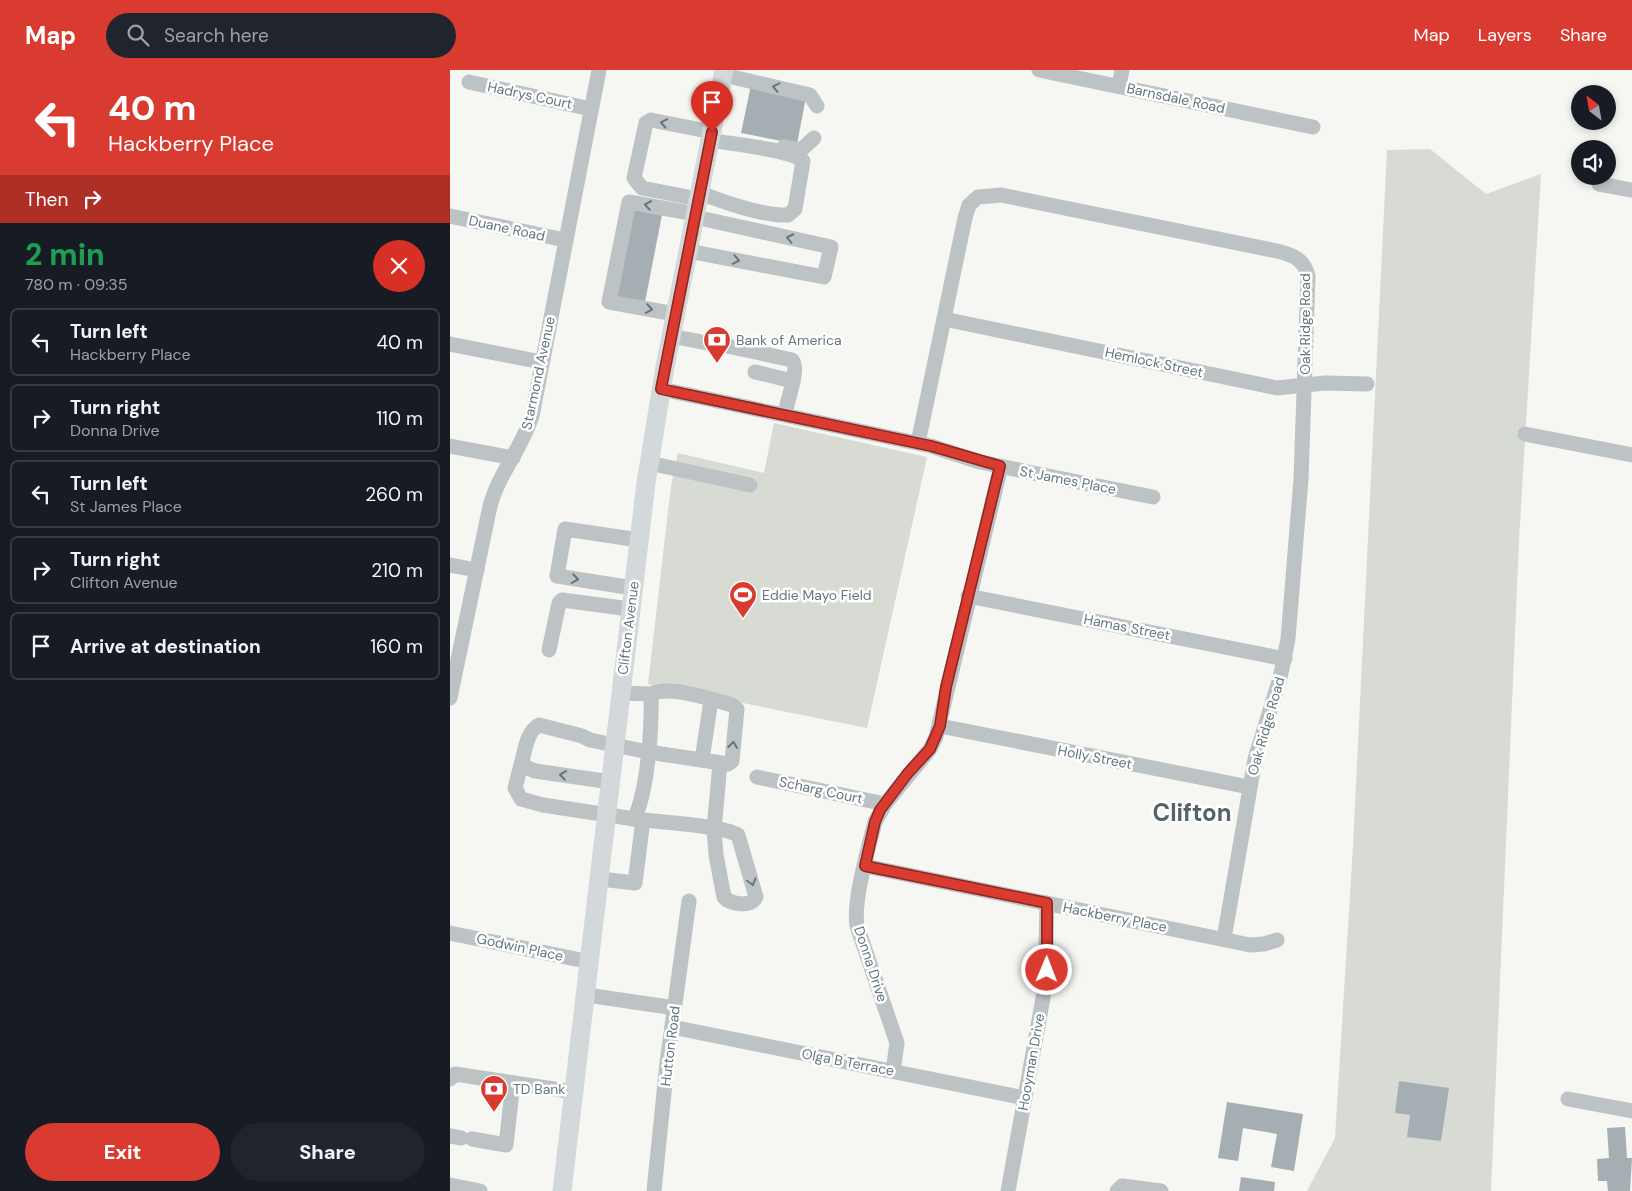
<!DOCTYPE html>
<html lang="en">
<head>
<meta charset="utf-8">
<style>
	body { margin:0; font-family:"DM Sans",sans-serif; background:#20242c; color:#f1f3f6; height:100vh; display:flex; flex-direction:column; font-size:19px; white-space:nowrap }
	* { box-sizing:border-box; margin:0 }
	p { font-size:16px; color:#9ea1a6 }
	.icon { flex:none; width:28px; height:28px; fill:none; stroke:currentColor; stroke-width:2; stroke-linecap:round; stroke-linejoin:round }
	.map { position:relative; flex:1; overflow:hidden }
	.sheet { display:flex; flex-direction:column; background:#171b24; width:450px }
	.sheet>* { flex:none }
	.banner { background:#d93b30; color:#fff; overflow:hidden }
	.needle { width:32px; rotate:329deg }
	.fabs { position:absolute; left:1121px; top:15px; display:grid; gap:10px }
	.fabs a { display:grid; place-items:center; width:45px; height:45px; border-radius:50%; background:#171b24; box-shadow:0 2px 8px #0003; font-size:25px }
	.pin { position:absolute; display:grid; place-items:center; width:42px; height:42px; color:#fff; margin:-51px -21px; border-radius:50% 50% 50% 0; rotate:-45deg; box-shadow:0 0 5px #0007 }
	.pin .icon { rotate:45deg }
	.me { position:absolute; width:55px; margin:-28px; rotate:1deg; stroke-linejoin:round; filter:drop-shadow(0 0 4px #0008) }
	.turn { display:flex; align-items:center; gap:18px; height:105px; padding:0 25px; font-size:22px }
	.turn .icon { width:65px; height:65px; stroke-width:2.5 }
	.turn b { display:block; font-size:35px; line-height:42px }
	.then { display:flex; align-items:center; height:48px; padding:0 25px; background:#0003; gap:10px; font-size:19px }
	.round { display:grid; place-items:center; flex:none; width:52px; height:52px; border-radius:26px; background:#20242c }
	.head { display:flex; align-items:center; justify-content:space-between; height:85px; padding:0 25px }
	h1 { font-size:30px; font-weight:800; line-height:38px; color:#1e9e55 }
	.action { display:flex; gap:10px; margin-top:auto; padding:10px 25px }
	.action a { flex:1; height:58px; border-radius:30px; background:#d93b30; color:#fff; font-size:20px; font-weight:800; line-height:58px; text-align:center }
	.action a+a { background:#20242c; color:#f1f3f6 }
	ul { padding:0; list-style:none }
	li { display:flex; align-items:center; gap:15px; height:68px; margin:0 10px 8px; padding:0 15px; border:2px solid #363941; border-radius:8px }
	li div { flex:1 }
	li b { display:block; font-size:19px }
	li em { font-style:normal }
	header { display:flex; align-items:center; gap:30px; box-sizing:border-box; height:70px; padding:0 25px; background:#d93b30; color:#fff }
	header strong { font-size:24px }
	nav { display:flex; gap:28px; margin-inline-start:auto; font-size:18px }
	.search { width:350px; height:45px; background:#20242c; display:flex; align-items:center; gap:12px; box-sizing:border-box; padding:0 18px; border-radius:28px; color:#9ea1a6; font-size:19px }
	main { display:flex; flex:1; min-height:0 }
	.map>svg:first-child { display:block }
	.green { fill:#d7dbd3 }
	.building { fill:#a5afb3 }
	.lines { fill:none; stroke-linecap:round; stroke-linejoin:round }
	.minor { stroke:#bdc3c5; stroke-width:15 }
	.major { stroke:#d3d8da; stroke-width:19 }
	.oneway { stroke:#63767d }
	.route-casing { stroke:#8d261f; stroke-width:12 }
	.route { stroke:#d93b30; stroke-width:9 }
	.labels { text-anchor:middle; stroke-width:5; stroke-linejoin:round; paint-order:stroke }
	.street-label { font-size:14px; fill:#63767d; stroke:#fff }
	.poi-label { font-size:14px; fill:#63767d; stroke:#fff; text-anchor:start }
	.town-label { font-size:24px; font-weight:bold; fill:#546368; stroke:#fff }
</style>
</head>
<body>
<header>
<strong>Map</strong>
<div class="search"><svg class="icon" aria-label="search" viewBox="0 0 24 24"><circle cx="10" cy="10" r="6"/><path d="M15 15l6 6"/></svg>Search here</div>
<nav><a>Map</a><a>Layers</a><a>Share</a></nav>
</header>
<main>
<section class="sheet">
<div class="banner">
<div class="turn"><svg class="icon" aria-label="left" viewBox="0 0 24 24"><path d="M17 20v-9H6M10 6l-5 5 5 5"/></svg><div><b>40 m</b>Hackberry Place</div></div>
<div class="then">Then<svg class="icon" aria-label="right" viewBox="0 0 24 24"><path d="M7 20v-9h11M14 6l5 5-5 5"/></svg></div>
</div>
<div class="head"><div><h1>2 min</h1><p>780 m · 09:35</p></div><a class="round" style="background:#d93025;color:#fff"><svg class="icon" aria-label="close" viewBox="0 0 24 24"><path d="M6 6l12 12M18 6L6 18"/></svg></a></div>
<ul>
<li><svg class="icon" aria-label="left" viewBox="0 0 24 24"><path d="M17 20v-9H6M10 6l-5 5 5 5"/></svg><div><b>Turn left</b><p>Hackberry Place</p></div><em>40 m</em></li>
<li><svg class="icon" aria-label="right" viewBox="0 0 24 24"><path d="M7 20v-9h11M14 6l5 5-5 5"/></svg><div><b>Turn right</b><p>Donna Drive</p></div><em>110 m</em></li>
<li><svg class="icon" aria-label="left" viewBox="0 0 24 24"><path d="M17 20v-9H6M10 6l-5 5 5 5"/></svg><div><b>Turn left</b><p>St James Place</p></div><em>260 m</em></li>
<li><svg class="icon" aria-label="right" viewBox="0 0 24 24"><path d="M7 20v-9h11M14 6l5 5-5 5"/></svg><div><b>Turn right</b><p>Clifton Avenue</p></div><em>210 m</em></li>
<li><svg class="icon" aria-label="arrive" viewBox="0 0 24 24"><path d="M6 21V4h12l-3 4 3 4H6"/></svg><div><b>Arrive at destination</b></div><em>160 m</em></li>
</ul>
<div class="action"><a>Exit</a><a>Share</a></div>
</section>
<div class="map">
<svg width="1182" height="1121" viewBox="0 0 1182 1121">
	<rect width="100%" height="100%" fill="#f6f6f3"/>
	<g class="green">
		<path d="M980,79L1036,124L1091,104L1069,470L1041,1121H857L885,1068L903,776L937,80Z"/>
		<path d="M324,353L477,387L417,658L198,614L221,416L228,383L314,403Z"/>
	</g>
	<g class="building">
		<path d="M301,15L356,27L347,74L291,63Z"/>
		<path d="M180,139L212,145L195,232L163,226Z"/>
		<path d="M949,1011L999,1018L991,1071L957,1067L960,1045L945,1043Z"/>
		<path d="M777,1032L853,1044L844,1101L821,1097L827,1064L793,1058L788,1091L768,1088Z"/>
		<path d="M1175,1057L1177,1088H1182L1180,1121H1158L1157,1111H1148L1147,1089L1159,1088L1157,1058Z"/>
		<path d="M791,1107L825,1112L824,1121H789Z"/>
	</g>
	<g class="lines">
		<g class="minor">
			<path d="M589,0L863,57"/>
			<path d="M273,5L360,25L367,36"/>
			<path d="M19,12L141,39"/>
			<path d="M669,16L672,0"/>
			<path d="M334,77L351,80L364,68"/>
			<path d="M1149,114L1182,120"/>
			<path d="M250,123C274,132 312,146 338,145L345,139L353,91C340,79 280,74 260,70"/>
			<path d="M248,129L192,118L184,108L196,53L201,50L262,62"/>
			<path d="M0,146L115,170"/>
			<path d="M238,181L374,207L381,177L245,147"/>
			<path d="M225,244L159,232L179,132L246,144"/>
			<path d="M494,249L827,318L875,313L917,314"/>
			<path d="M221,266L257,273"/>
			<path d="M0,274L91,292"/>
			<path d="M268,274L342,290C350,298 337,331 335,344"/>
			<path d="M305,302L343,311"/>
			<path d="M211,319L481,376L530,392L573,401L703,427"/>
			<path d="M1075,364L1182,385"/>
			<path d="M468,373L515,148L519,135L528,127L551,125L827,181C843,185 854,189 858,206L851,409L838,569L830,608L805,689L774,869"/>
			<path d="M0,376L63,388"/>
			<path d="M199,393L300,415"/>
			<path d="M0,495L27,500"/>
			<path d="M183,518L107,506L115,459L189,470"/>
			<path d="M518,526L835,589"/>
			<path d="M99,580L109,533L112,530L180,539"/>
			<path d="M0,628L40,436C49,403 72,378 82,346L149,0"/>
			<path d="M490,656L799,717"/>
			<path d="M252,690L261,630"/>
			<path d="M71,695L65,718L71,729L93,735L184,749C198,721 202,656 201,624L171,623"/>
			<path d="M307,707L435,734"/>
			<path d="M161,712L85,701L71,695C75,682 76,662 89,655L132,666L140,670L198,682L278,694L282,691L287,639L282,635C262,629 219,615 201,624"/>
			<path d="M184,749C208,752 270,755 288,765L306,827C301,838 280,834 274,827L266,785L264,760L270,693"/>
			<path d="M415,796L800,875L814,874L827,870"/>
			<path d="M150,809L185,813L193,750"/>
			<path d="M0,863L140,892"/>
			<path d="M137,925L225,938"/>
			<path d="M222,957L575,1028"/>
			<path d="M443,1001L447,973L407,856C403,830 418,780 425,752L435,734L480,679L486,667L551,396"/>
			<path d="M0,1009L5,1004L124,1022"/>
			<path d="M1118,1029L1182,1041"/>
			<path d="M0,1066L11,1068"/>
			<path d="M22,1069L56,1075L63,1013"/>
			<path d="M0,1115L30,1121"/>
			<path d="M204,1121L217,993L239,831"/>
			<path d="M558,1121L595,917L597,833"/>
			<path d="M667,1121L672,1116L711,1121"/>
		</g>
		<path class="major" d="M112,1121L196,413L215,297L274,0"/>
	</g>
	<defs><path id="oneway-chevron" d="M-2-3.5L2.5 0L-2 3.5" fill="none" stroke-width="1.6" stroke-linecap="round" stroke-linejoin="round" transform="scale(1.25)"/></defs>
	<g class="oneway">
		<use href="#oneway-chevron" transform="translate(326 17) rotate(-167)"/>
		<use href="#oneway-chevron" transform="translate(214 53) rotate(-169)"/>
		<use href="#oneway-chevron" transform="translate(198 135) rotate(-170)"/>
		<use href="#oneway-chevron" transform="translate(340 168) rotate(-168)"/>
		<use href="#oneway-chevron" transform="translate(286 190) rotate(11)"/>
		<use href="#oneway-chevron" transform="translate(199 239) rotate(10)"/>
		<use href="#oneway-chevron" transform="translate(125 509) rotate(9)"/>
		<use href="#oneway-chevron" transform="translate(283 675) rotate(-84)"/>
		<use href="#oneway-chevron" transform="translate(113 705) rotate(-172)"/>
		<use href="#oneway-chevron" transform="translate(302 812) rotate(74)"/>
	</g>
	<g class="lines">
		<defs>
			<path id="route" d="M262,62L211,319L481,376L550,396L496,617L490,656L480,679L458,703L430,740L425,752L415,796L597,833V900"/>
		</defs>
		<use href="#route" class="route-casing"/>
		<use href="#route" class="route"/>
	</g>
	<defs>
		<symbol id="bank-pin" viewBox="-11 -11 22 30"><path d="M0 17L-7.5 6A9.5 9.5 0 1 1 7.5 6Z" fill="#d93b30" stroke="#fff"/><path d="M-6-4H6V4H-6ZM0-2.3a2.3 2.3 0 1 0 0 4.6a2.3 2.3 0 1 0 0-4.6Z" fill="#fff"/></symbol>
		<symbol id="stadium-pin" viewBox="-11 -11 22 30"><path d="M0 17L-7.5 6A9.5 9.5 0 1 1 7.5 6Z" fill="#d93b30" stroke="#fff"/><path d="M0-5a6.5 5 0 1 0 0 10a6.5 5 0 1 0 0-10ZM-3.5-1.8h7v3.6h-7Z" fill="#fff"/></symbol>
	</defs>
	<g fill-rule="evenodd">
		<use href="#bank-pin" x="251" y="254" width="32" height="43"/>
		<use href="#stadium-pin" x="277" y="509" width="32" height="43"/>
		<use href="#bank-pin" x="28" y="1003" width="32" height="43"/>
	</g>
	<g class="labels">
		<g class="street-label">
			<text transform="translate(80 25) rotate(12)" y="5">Hadrys Court</text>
			<text transform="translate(726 28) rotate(12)" y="5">Barnsdale Road</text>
			<text transform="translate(57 158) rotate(12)" y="5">Duane Road</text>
			<text transform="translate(855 254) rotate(-90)" y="5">Oak Ridge Road</text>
			<text transform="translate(704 292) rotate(12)" y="5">Hemlock Street</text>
			<text transform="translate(88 303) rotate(-78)" y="5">Starmond Avenue</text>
			<text transform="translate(618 410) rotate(11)" y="5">St James Place</text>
			<text transform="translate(677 557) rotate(11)" y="5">Hamas Street</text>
			<text transform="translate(178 558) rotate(-83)" y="5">Clifton Avenue</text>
			<text transform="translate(816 656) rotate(-74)" y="5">Oak Ridge Road</text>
			<text transform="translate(645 687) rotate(11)" y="5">Holly Street</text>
			<text transform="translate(371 720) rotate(12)" y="5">Scharg Court</text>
			<text transform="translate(665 847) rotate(11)" y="5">Hackberry Place</text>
			<text transform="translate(70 877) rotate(12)" y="5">Godwin Place</text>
			<text transform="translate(421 894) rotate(72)" y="5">Donna Drive</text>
			<text transform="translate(220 976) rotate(-83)" y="5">Hutton Road</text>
			<text transform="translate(398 992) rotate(11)" y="5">Olga B Terrace</text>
			<text transform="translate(581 992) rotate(-80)" y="5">Hooyman Drive</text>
		</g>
		<g class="poi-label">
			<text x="286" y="275">Bank of America</text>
			<text x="312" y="530">Eddie Mayo Field</text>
			<text x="63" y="1024">TD Bank</text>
		</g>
		<g class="town-label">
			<text x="742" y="751">Clifton</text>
		</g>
	</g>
</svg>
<div class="fabs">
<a><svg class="needle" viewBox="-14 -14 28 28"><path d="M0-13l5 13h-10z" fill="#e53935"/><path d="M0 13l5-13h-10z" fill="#9ea1a6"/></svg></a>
<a><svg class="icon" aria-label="sound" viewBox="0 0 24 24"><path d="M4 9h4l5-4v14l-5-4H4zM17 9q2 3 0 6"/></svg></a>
</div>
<div class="pin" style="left:262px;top:62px;background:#d93025"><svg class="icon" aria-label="arrive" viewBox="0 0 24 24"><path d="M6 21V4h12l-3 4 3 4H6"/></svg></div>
<svg class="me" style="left:597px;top:900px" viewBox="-20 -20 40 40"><circle r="17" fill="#d93b30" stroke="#fff" stroke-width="3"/><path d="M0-11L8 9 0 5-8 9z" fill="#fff"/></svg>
</div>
</main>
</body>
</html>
